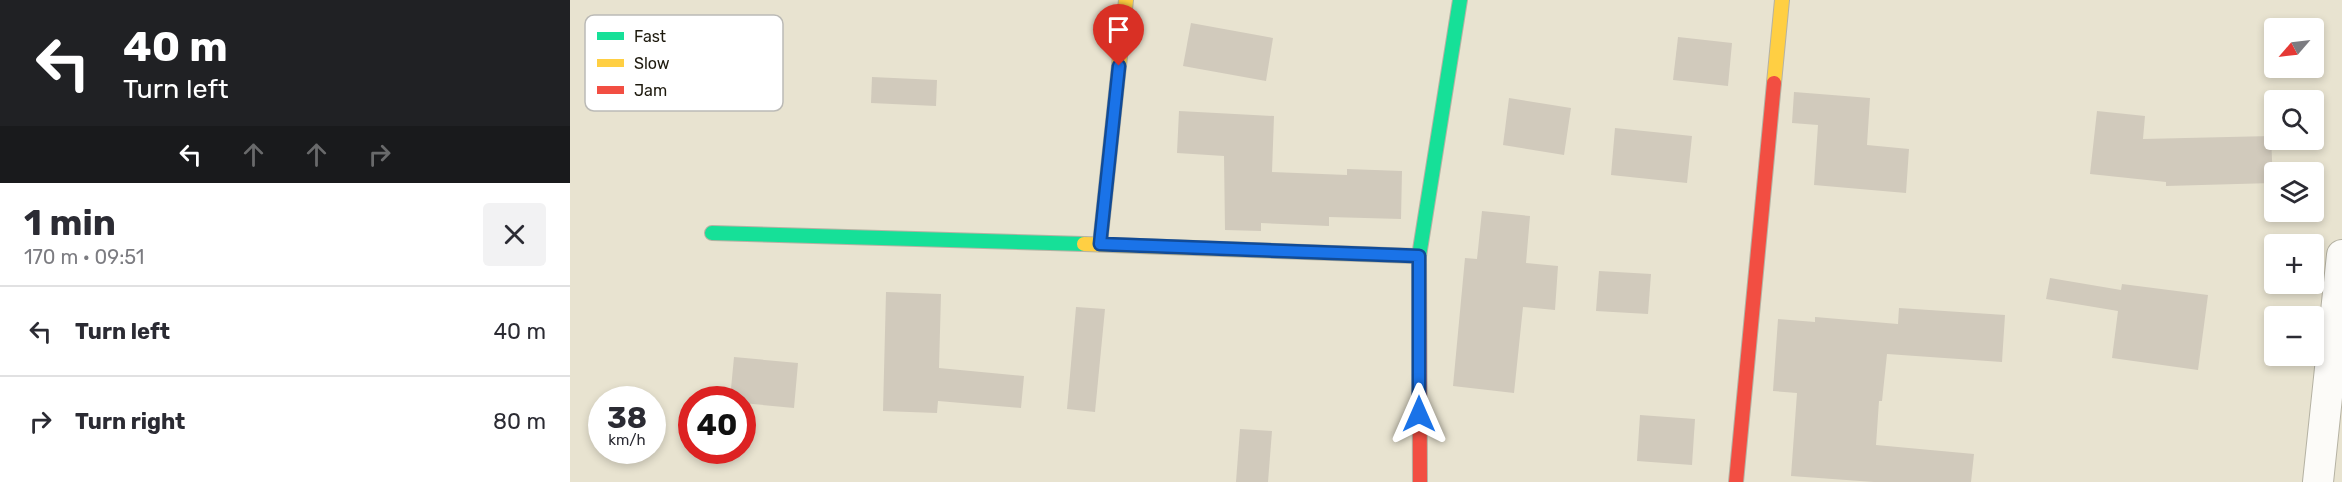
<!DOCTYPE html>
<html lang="en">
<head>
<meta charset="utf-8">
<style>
	body { margin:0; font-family:Rubik,sans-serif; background:#f2f2f3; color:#2b2b33; height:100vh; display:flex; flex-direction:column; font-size:22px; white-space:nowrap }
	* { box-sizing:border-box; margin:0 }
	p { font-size:20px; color:#7c7c81 }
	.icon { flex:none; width:33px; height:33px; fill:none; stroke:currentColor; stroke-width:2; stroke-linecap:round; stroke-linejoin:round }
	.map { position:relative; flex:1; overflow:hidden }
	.drawer { display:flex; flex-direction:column; background:#fff; width:570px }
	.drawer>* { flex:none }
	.top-card { background:#202124; color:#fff; overflow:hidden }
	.needle { width:39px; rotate:242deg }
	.fabs { position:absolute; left:1694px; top:18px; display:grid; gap:12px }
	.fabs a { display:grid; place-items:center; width:60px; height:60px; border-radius:6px; background:#fff; box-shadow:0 3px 9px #0003; font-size:30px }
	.speed { position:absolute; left:18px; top:386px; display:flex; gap:12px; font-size:30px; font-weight:700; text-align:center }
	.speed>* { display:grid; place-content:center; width:78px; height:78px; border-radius:50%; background:#fff; box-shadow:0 3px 9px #0003; line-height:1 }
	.speed small { font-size:15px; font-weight:400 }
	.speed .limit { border:9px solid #d22; background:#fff; color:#111 }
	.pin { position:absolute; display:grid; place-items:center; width:51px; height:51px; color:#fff; margin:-62px -26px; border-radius:50% 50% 50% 0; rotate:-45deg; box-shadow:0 0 6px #0007 }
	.pin .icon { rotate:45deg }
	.me { position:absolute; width:66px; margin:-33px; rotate:0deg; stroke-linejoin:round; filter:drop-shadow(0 0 4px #0008) }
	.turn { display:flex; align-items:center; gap:21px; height:126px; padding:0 24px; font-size:27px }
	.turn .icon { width:78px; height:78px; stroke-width:2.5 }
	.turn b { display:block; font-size:42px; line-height:51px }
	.lanes { display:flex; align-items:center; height:57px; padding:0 24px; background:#0003; justify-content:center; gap:30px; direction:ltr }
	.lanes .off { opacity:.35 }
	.round { display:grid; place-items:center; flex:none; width:63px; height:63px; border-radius:6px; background:#f2f2f3 }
	.overview { display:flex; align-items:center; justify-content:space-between; height:102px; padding:0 24px }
	h1 { font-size:36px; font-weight:700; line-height:45px }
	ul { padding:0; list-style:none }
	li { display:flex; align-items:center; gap:18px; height:90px; padding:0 24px; border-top:2px solid #e1e1e2 }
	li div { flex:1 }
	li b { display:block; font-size:22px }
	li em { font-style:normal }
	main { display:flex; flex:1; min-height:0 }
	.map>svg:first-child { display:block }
	.building { fill:#d1cabc }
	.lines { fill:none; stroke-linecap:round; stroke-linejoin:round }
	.street-casing { stroke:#b5b2a3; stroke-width:32 }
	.fast-casing { stroke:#b5b2a3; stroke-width:16 }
	.slow-casing { stroke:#b5b2a3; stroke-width:16 }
	.jam-casing { stroke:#b5b2a3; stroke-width:16 }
	.street { stroke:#fcfbf8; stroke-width:30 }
	.fast { stroke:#16e098; stroke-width:14 }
	.slow { stroke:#ffcf43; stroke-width:14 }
	.jam { stroke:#f24e42; stroke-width:14 }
	.route-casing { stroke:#114b97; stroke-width:15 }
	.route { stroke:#1a73e8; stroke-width:10 }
	.key { fill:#fff; stroke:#bbbab6; stroke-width:1.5 }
	.key-label { font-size:16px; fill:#1d190d }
</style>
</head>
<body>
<main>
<section class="drawer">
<div class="top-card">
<div class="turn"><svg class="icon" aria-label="left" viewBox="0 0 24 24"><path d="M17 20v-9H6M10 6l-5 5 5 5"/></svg><div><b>40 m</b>Turn left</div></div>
<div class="lanes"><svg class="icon" aria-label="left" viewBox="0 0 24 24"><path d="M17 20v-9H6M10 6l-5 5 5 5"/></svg><svg class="icon off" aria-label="ahead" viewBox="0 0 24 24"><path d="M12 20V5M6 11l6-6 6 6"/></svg><svg class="icon off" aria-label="ahead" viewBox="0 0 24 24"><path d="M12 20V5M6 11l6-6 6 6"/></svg><svg class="icon off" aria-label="right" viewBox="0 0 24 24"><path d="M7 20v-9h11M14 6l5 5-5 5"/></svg></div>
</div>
<div class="overview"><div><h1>1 min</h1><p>170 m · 09:51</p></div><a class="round"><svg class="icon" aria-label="close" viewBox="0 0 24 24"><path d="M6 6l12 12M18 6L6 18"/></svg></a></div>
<ul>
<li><svg class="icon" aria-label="left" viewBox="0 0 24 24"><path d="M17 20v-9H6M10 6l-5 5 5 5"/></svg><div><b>Turn left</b></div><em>40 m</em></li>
<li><svg class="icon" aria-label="right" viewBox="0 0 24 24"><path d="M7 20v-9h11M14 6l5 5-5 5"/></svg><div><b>Turn right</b></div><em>80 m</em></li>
</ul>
</section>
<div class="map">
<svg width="1772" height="482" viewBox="0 0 1772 482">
	<rect width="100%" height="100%" fill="#e8e3d0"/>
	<g class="building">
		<path d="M621,23L703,38L696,81L613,66Z"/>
		<path d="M1108,37L1162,43L1158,86L1103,80Z"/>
		<path d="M302,77L367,80L366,106L301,103Z"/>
		<path d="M1224,92L1300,98L1297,145L1339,149L1336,193L1244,185L1248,125L1222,123Z"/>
		<path d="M939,98L1001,108L994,155L933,145Z"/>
		<path d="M609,111L704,116L702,172L777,175V169L832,171L831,219L759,217V226L691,223V231L655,230L654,156L607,153Z"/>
		<path d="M1527,111L1575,116L1573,139L1701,136L1703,183L1596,186V182L1520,174Z"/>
		<path d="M1045,128L1122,136L1117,183L1041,175Z"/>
		<path d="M912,211L960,216L956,263L988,266L985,310L953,307L944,393L883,386L895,258L907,259Z"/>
		<path d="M1029,271L1081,274L1078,314L1026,311Z"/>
		<path d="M1480,278L1551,290L1552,284L1638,295L1628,370L1542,358L1548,311L1476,299Z"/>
		<path d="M316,292L371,294L369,368L454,376L451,408L368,401L367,413L313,411Z"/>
		<path d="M506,307L535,309L525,412L497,409Z"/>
		<path d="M1329,308L1435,315L1432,362L1317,354L1312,401H1309L1306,445L1404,454L1401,482H1304L1221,476L1227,393L1203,391L1208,319L1245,322V317L1328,324Z"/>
		<path d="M164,357L228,363L224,408L172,403V399H160Z"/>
		<path d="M1070,415L1125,419L1122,465L1067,461Z"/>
		<path d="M670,429L702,431L698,482H666Z"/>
	</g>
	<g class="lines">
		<defs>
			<path id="street" d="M1748,482L1772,255"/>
			<g id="fast">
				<path d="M142,233L514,244"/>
				<path d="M849,256L890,0"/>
			</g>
			<g id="slow">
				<path d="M1204,83L1212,0"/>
				<path d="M514,244L845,256"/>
				<path d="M530,244L556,0"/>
			</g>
			<g id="jam">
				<path d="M845,256H849L850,482"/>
				<path d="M1166,482L1204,83"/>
			</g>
		</defs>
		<use href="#street" class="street-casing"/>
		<use href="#fast" class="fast-casing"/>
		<use href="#slow" class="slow-casing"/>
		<use href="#jam" class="jam-casing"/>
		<use href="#street" class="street"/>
		<use href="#fast" class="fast"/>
		<use href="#slow" class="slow"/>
		<use href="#jam" class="jam"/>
	</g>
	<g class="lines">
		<defs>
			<path id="route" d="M549,66L530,244L849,256V414"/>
		</defs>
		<use href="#route" class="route-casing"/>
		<use href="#route" class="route"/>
	</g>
	<rect x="15" y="15" width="198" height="96" rx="9" class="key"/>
	<rect x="27" y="32" width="27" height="8" fill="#16e098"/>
	<rect x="27" y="59" width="27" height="8" fill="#ffcf43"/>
	<rect x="27" y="86" width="27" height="8" fill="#f24e42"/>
	<g class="key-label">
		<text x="64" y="42">Fast</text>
		<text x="64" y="69">Slow</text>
		<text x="64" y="96">Jam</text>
	</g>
</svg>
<div class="fabs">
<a><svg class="needle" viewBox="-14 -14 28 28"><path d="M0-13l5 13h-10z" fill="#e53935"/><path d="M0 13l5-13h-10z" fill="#7c7c81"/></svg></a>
<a><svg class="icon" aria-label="search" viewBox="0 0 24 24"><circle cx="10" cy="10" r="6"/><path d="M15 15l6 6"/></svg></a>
<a><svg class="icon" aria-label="layers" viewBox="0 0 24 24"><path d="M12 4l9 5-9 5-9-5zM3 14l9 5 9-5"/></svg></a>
<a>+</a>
<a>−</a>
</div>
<div class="speed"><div>38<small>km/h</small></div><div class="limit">40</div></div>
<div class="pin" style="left:549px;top:66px;background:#d93025"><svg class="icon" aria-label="arrive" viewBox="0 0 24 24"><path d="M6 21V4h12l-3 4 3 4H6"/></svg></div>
<svg class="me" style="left:849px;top:414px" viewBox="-20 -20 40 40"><path d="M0-17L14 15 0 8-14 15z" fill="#1a73e8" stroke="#fff" stroke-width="4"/></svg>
</div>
</main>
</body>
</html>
